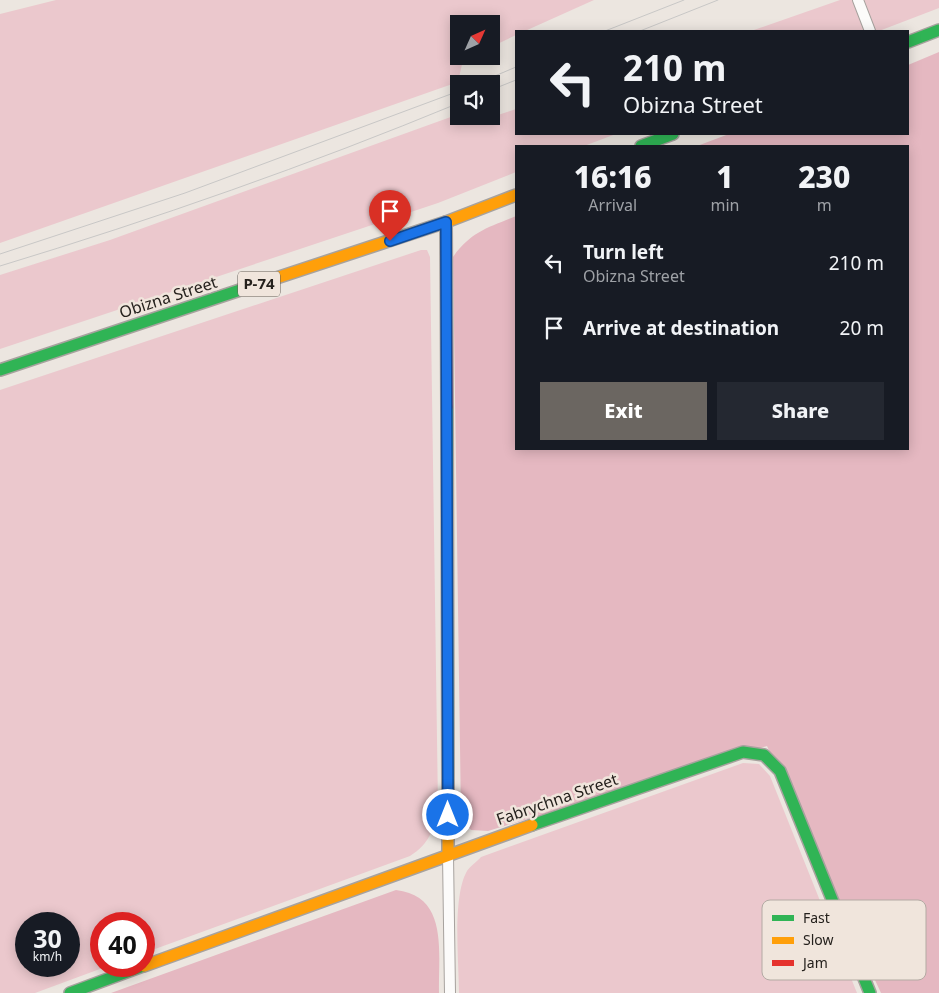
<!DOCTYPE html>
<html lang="en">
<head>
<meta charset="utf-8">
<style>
	body { margin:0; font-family:"Noto Sans",sans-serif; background:#242831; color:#f1f3f6; height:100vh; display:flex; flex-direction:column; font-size:19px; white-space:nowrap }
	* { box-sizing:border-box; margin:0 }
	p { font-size:16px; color:#9ea1a6 }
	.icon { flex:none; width:28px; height:28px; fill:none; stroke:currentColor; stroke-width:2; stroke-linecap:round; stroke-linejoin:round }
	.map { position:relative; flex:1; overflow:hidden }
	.drawer { position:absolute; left:515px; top:145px; width:394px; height:305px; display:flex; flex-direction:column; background:#171b24; border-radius:0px; box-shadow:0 2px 12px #0003 }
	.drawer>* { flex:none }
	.hud { position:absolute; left:515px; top:30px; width:394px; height:105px; border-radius:0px; box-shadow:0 2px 12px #0003; background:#171b24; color:#f1f3f6; overflow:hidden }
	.needle { width:32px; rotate:45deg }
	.controls { position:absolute; left:450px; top:15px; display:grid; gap:10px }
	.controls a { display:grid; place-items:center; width:50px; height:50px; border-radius:0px; background:#171b24; box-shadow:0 2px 12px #0003; font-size:25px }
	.speed { position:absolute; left:15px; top:912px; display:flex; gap:10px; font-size:25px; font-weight:700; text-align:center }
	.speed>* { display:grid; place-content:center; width:65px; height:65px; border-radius:50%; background:#171b24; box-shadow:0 2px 12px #0003; line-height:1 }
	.speed small { font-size:12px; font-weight:400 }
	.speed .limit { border:8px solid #d22; background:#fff; color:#111 }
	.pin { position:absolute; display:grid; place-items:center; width:42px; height:42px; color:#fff; margin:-51px -21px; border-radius:50% 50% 50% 0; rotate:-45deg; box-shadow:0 0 5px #0007 }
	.pin .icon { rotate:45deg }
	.me { position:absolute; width:55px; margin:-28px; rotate:0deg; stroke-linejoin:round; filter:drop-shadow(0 0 4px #0008) }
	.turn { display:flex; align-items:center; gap:18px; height:105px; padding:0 25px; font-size:22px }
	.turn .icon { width:65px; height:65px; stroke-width:2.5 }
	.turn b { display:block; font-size:35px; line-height:42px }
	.eta { display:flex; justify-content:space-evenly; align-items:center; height:85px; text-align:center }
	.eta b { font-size:30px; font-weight:800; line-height:35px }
	.primary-button { display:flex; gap:10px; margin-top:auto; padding:10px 25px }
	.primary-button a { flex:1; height:58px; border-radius:0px; background:#6b6661; color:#fff; font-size:20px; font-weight:800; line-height:58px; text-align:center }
	.primary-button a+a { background:#242831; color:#f1f3f6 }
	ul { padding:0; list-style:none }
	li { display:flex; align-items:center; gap:15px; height:65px; padding:0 25px }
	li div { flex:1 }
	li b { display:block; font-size:19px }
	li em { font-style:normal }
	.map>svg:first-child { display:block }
	.green { fill:#ebc8cd; fill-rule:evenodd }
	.forest { fill:#e5b8c1 }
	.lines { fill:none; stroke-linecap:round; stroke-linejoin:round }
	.lane-casing { stroke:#a7a29e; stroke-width:12 }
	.fast-casing { stroke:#a7a29e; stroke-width:14 }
	.slow-casing { stroke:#a7a29e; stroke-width:14 }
	.jam-casing { stroke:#a7a29e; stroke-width:14 }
	.lane { stroke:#fcfbfa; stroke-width:10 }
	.fast { stroke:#30b455; stroke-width:11 }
	.slow { stroke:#ff9f0a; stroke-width:11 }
	.jam { stroke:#e5322d; stroke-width:11 }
	.tram { stroke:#c8c7c6; stroke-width:1 }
	.route-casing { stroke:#114b97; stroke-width:12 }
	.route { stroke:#1a73e8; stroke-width:9 }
	.labels { text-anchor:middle; stroke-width:5; stroke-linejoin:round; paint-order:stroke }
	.shield { fill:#f0e5dc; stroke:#625c56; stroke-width:1 }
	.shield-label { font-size:15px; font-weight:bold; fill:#25211d }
	.street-label { font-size:16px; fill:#25211d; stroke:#f0e5dc }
	.key { fill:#f0e5dc; stroke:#b3aaa3; stroke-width:1 }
	.key-label { font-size:14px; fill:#25211d }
</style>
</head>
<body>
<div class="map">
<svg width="939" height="993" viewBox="0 0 939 993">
	<rect width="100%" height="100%" fill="#ece6e0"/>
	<g class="green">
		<path d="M56,0H594L525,31H516V35L491,47V24H459V56H470L463,60L458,82L0,243V14Z"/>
		<path d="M840,0H939V8L879,31H751Z"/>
		<path d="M516,109V134H616L584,146H516V172L438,203L0,349V275L110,240L459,114V116H481L486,119Z"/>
		<path d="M421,250H427L430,257L438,807C433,831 430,843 410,856L144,953V924H101V966H108L35,993H0V390ZM26,924H69V966H26Z"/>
		<path d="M743,763L759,764L770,776L857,993H459C459,963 452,897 467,871C470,866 477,862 481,857Z"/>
	</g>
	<g class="forest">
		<path d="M939,52V993H881L767,746L488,831L471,830L461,817L453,257C470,232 489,227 516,216V449H908V146H697L729,134H908V65Z"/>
		<path d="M396,890C449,896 438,953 439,993H111Z"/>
	</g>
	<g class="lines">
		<defs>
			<g id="lane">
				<path d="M858,0L870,31"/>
				<path d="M448,855L450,993"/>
			</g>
			<g id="fast">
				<path d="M908,42L939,30"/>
				<path d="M641,146L673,134"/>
				<path d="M0,370L249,287"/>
				<path d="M447,407L448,785"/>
				<path d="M532,825L743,752L764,755L780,771L870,993"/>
				<path d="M70,993L143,966"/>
			</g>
			<g id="slow">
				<path d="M249,287L446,222L516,195"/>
				<path d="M448,785V854"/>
				<path d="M144,966L532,825"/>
			</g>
			<path id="jam" d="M446,222L447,407"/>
		</defs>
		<use href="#lane" class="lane-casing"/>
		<use href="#fast" class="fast-casing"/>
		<use href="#slow" class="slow-casing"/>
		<use href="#jam" class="jam-casing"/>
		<use href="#lane" class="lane"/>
		<use href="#fast" class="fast"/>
		<use href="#slow" class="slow"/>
		<use href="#jam" class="jam"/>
		<g class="tram">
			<path d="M605,31L684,0"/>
			<path d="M640,31L718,0"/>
			<path d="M476,84L516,67"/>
			<path d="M491,90L516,80"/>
			<path d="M0,254L185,193L459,91"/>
			<path d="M0,266C155,219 309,165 459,103"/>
		</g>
	</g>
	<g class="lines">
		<defs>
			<path id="route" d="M390,241L446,222L448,815"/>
		</defs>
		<use href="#route" class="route-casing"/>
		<use href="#route" class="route"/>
	</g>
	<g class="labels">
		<rect class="shield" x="238" y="271.5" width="42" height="25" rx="4"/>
		<g class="shield-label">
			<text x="259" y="289">Р-74</text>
		</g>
		<g class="street-label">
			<text transform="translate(168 297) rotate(-18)" y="6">Obizna Street</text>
			<text transform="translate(557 799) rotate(-19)" y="6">Fabrychna Street</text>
		</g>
	</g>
	<rect x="762" y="900" width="164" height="80" rx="8" class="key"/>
	<rect x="772" y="915" width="22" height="6" fill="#30b455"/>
	<rect x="772" y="937" width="22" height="7" fill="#ff9f0a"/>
	<rect x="772" y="960" width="22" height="6" fill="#e5322d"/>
	<g class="key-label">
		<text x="803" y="923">Fast</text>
		<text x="803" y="945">Slow</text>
		<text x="803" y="968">Jam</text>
	</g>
</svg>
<div class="controls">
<a><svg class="needle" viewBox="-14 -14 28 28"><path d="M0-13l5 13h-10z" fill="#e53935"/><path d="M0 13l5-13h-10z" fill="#9ea1a6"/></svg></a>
<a><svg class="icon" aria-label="sound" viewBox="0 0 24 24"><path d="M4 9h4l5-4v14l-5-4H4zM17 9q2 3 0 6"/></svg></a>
</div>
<div class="speed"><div>30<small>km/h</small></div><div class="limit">40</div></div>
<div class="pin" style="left:390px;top:241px;background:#d93025"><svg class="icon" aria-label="arrive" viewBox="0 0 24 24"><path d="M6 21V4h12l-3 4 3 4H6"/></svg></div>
<svg class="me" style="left:448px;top:815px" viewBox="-20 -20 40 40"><circle r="17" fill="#1a73e8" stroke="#fff" stroke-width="3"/><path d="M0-11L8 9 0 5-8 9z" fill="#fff"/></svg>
<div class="hud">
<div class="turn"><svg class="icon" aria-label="left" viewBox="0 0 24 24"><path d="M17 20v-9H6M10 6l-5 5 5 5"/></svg><div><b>210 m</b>Obizna Street</div></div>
</div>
<section class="drawer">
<div class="eta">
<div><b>16:16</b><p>Arrival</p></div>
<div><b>1</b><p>min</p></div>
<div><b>230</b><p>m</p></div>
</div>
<ul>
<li><svg class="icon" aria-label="left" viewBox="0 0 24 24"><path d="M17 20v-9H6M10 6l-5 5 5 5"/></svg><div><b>Turn left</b><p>Obizna Street</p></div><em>210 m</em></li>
<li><svg class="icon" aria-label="arrive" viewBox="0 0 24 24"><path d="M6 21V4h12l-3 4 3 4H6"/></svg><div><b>Arrive at destination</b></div><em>20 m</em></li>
</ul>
<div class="primary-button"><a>Exit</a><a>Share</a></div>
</section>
</div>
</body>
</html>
